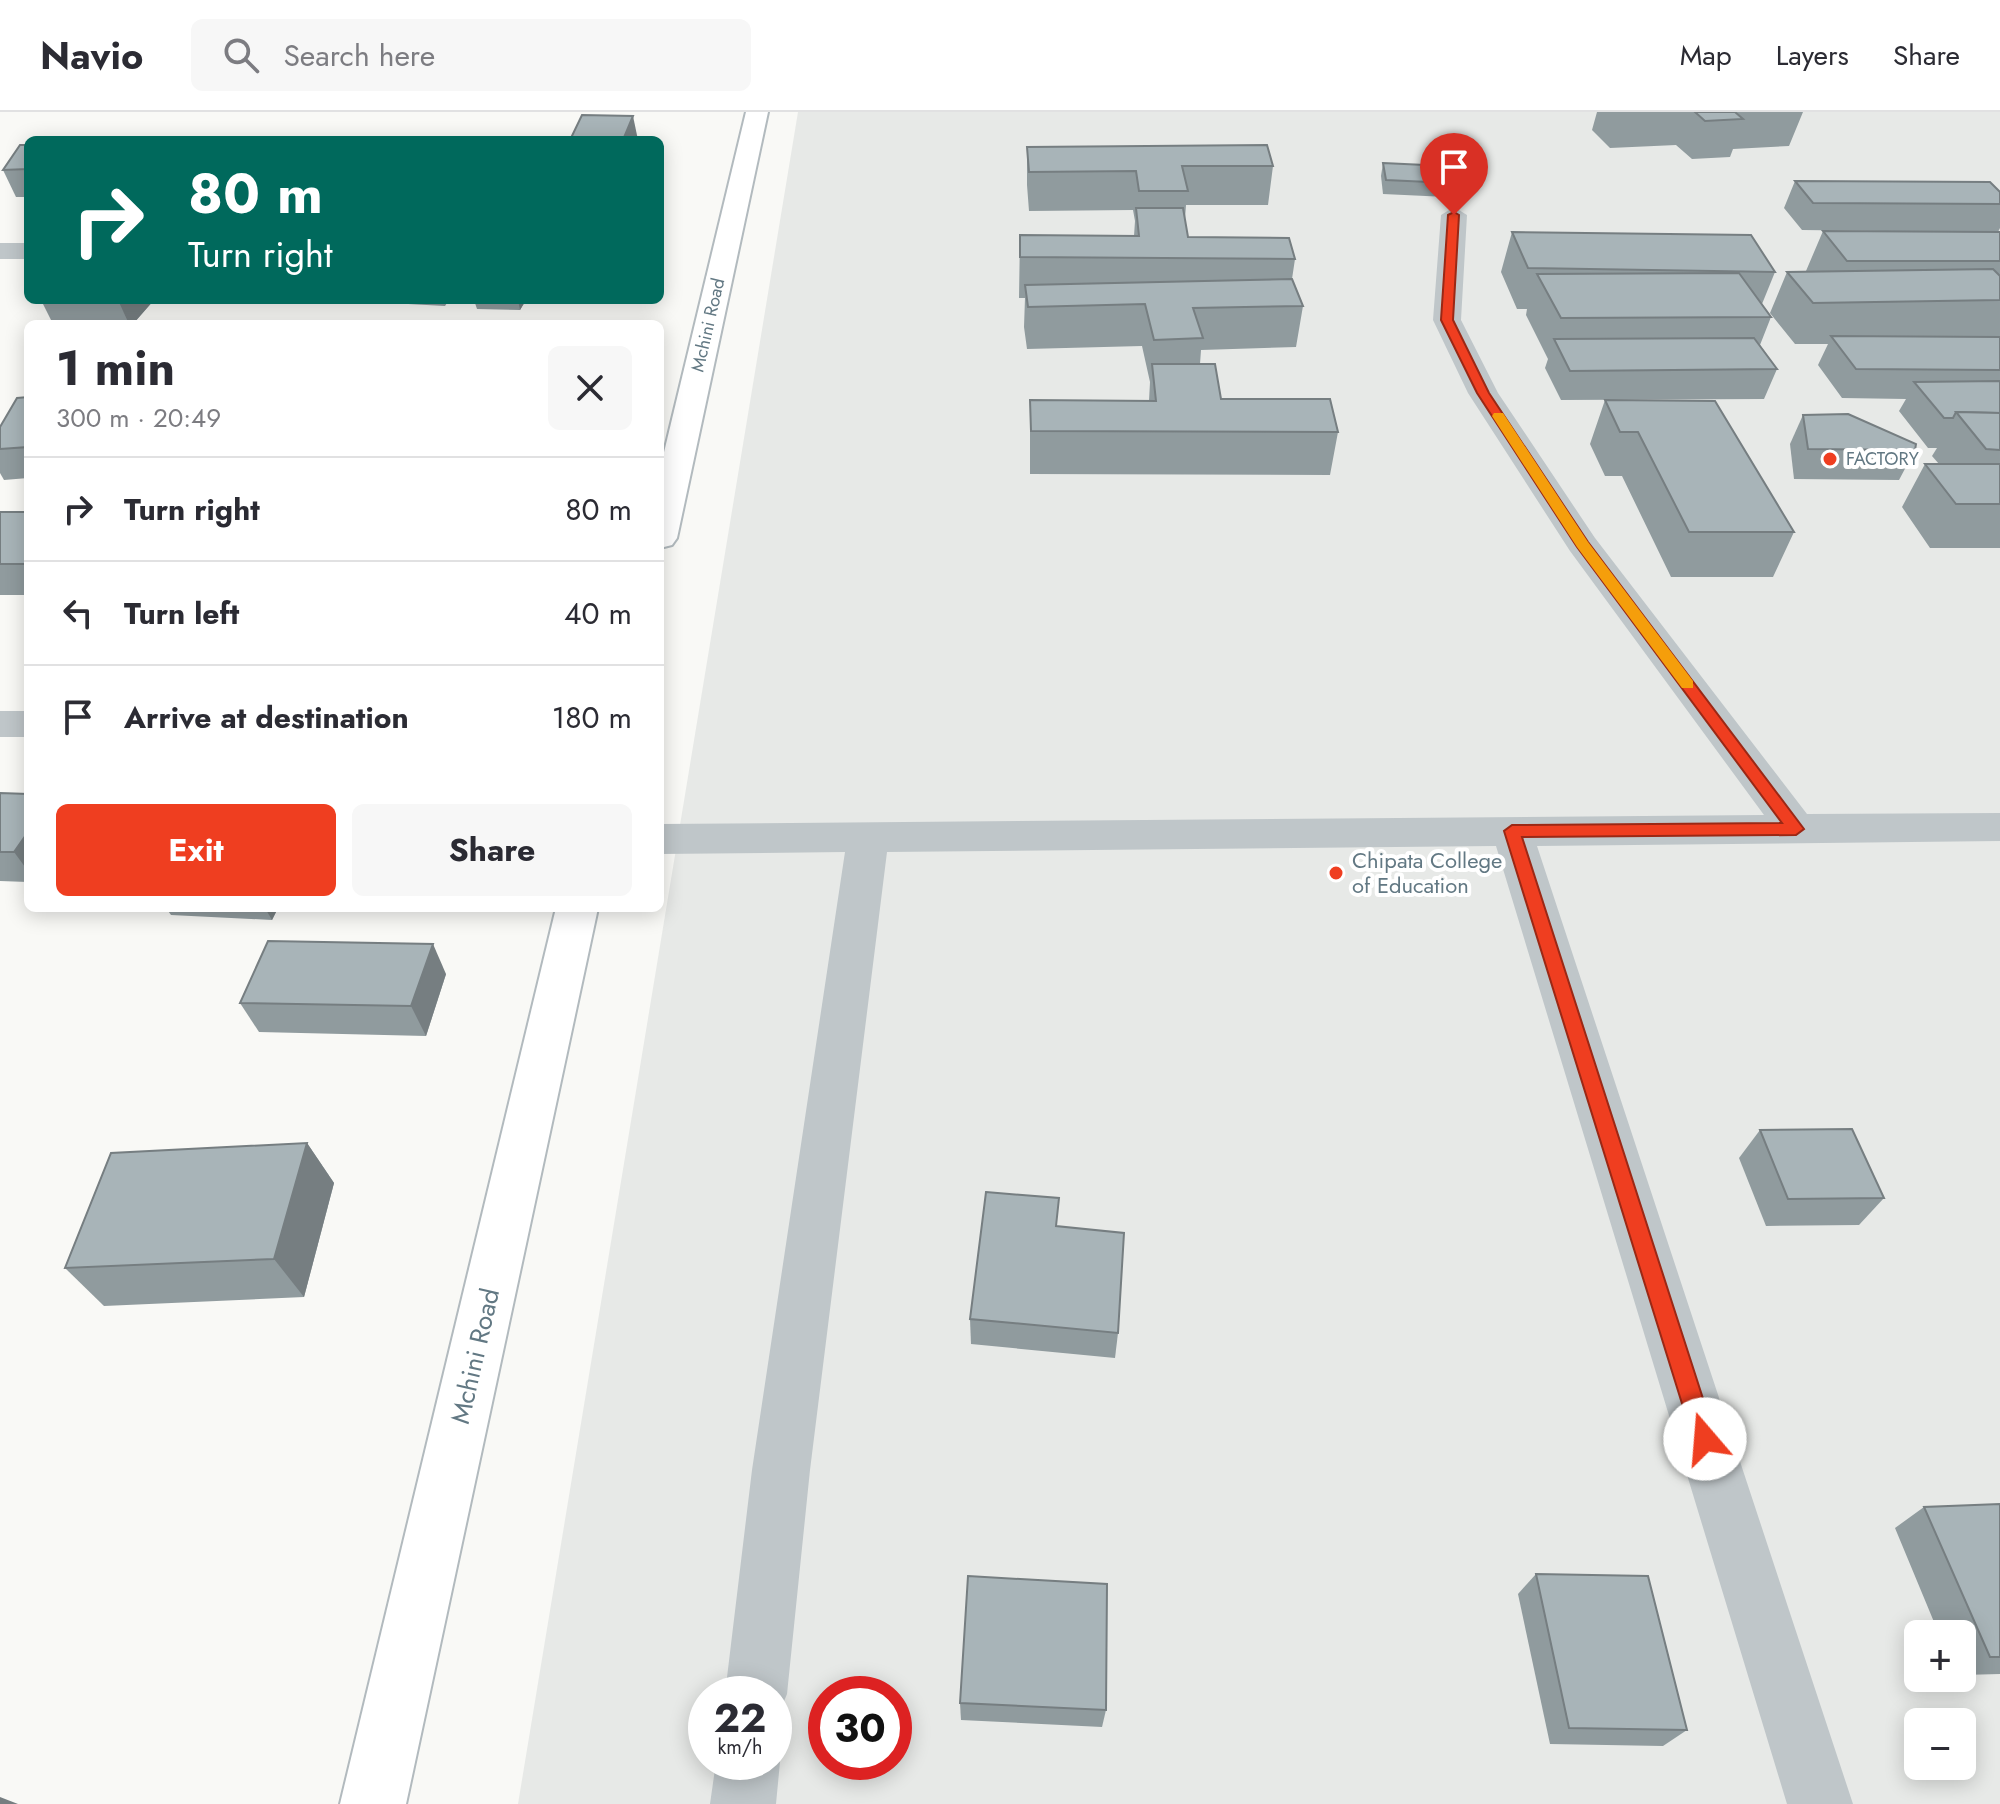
<!DOCTYPE html>
<html lang="en">
<head>
<meta charset="utf-8">
<style>
	body { margin:0; font-family:Jost,sans-serif; background:#f7f7f7; color:#2b2b33; height:100vh; display:flex; flex-direction:column; font-size:30px; white-space:nowrap }
	* { box-sizing:border-box; margin:0 }
	p { font-size:26px; color:#7c7c81 }
	.icon { flex:none; width:44px; height:44px; fill:none; stroke:currentColor; stroke-width:2; stroke-linecap:round; stroke-linejoin:round }
	.map { position:relative; flex:1; overflow:hidden }
	.side { position:absolute; left:24px; top:208px; width:640px; height:592px; display:flex; flex-direction:column; background:#fff; border-radius:12px; box-shadow:0 4px 20px #0003 }
	.side>* { flex:none }
	.guide { position:absolute; left:24px; top:24px; width:640px; height:168px; border-radius:12px; box-shadow:0 4px 20px #0003; background:#00695c; color:#fff; overflow:hidden }
	.controls { position:absolute; left:1904px; top:1508px; display:grid; gap:16px }
	.controls a { display:grid; place-items:center; width:72px; height:72px; border-radius:12px; background:#fff; box-shadow:0 4px 20px #0003; font-size:40px }
	.speed { position:absolute; left:688px; top:1564px; display:flex; gap:16px; font-size:40px; font-weight:700; text-align:center }
	.speed>* { display:grid; place-content:center; width:104px; height:104px; border-radius:50%; background:#fff; box-shadow:0 4px 20px #0003; line-height:1 }
	.speed small { font-size:20px; font-weight:400 }
	.speed .limit { border:12px solid #d22; background:#fff; color:#111 }
	.pin { position:absolute; display:grid; place-items:center; width:68px; height:68px; color:#fff; margin:-82px -34px; border-radius:50% 50% 50% 0; rotate:-45deg; box-shadow:0 0 8px #0007 }
	.pin .icon { rotate:45deg }
	.me { position:absolute; width:88px; margin:-44px; rotate:342deg; stroke-linejoin:round; filter:drop-shadow(0 0 6px #0008) }
	.turn { display:flex; align-items:center; gap:28px; height:168px; padding:0 32px; font-size:36px }
	.turn .icon { width:104px; height:104px; stroke-width:2.5 }
	.turn b { display:block; font-size:56px; line-height:68px }
	.round { display:grid; place-items:center; flex:none; width:84px; height:84px; border-radius:12px; background:#f7f7f7 }
	.head { display:flex; align-items:center; justify-content:space-between; height:136px; padding:0 32px }
	h1 { font-size:48px; font-weight:700; line-height:60px }
	.button { display:flex; gap:16px; margin-top:auto; padding:16px 32px }
	.button a { flex:1; height:92px; border-radius:12px; background:#ef3e20; color:#fff; font-size:32px; font-weight:700; line-height:92px; text-align:center }
	.button a+a { background:#f7f7f7; color:#2b2b33 }
	ul { padding:0; list-style:none }
	li { display:flex; align-items:center; gap:24px; height:104px; padding:0 32px; border-top:2px solid #e1e1e2 }
	li div { flex:1 }
	li b { display:block; font-size:30px }
	li em { font-style:normal }
	header { display:flex; align-items:center; gap:48px; box-sizing:border-box; height:112px; padding:0 40px; background:#fff; border-bottom:2px solid #e1e1e2 }
	header strong { font-size:38px }
	nav { display:flex; gap:44px; margin-inline-start:auto; font-size:28px }
	.search { width:560px; height:72px; background:#f7f7f7; display:flex; align-items:center; gap:20px; box-sizing:border-box; padding:0 28px; border-radius:12px; color:#7c7c81; font-size:30px }
	.map>svg:first-child { display:block }
	.built { fill:#e7e9e7; fill-rule:evenodd }
	.lines { fill:none; stroke-linecap:round; stroke-linejoin:round }
	.secondary-casing { stroke:#b2babe; stroke-width:4 }
	.street { fill:#bfc6c9; fill-rule:evenodd }
	.secondary { fill:#fff; fill-rule:evenodd }
	.wall { fill:#909b9e }
	.shaded-wall { fill:#767e81 }
	.building { fill:#a8b4b8; stroke:#767e81; stroke-width:2 }
	.route { fill:#ef3e20; stroke:#9b2815; stroke-width:2 }
	.slow { fill:#f59e0b }
	.poi-dot { fill:#ef3e20; stroke:#fff; stroke-width:3 }
	.labels { text-anchor:middle; stroke-width:8; stroke-linejoin:round; paint-order:stroke }
	.far-street-label { font-size:18px; fill:#627883; stroke:#fff }
	.far-poi-label { font-size:18px; fill:#627883; stroke:#fff; text-anchor:start }
	.poi-label { font-size:22px; fill:#627883; stroke:#fff; text-anchor:start }
	.near-street-label { font-size:26px; fill:#627883; stroke:#fff }
</style>
</head>
<body>
<header>
<strong>Navio</strong>
<div class="search"><svg class="icon" aria-label="search" viewBox="0 0 24 24"><circle cx="10" cy="10" r="6"/><path d="M15 15l6 6"/></svg>Search here</div>
<nav><a>Map</a><a>Layers</a><a>Share</a></nav>
</header>
<div class="map">
<svg width="2000" height="1692" viewBox="0 0 2000 1692">
	<rect width="100%" height="100%" fill="#f9f9f6"/>
	<path class="built" d="M798,0H2000V1692H518ZM1918,1522H1962V1566H1918ZM706,1582H774V1650H706ZM826,1582H894V1650H826ZM1918,1610H1962V1654H1918Z"/>
	<g class="lines">
		<defs>
			<g id="secondary">
				<path d="M746,0H768L677,426L672,433L660,436V357Z"/>
				<path d="M556,796H598L406,1692H340Z"/>
			</g>
		</defs>
		<use href="#secondary" class="secondary-casing"/>
		<g class="street">
			<path d="M1454,95L1467,103L1461,208L1498,281L1595,426L1807,702L2000,701V729L1537,734L1853,1692H1787L1496,734L887,740L810,1358L787,1582L778,1604L774,1606V1582H725L752,1358L845,740L660,742V712L1764,703L1570,439L1468,281L1433,208L1441,103Z"/>
			<rect x="0" y="131" width="28" height="16"/>
			<rect x="0" y="599" width="28" height="26"/>
			<path d="M774,1635L780,1650L776,1692H710L716,1650H774Z"/>
		</g>
		<use href="#secondary" class="secondary"/>
	</g>
	<g class="wall">
		<path d="M1597,0H1803L1789,34L1733,37L1730,45L1692,47L1676,33L1610,36L1592,18Z"/>
		<path d="M28,33V85H16L3,58Z"/>
		<path d="M1027,35L1273,54L1268,93H1186L1185,107L1188,125L1295,147L1292,167L1303,194L1296,235L1201,238L1200,252L1221,287L1338,320L1330,363L1030,362V288L1149,289L1150,270L1142,234L1027,237L1024,215L1025,186H1019L1020,123L1134,124L1135,109L1133,98L1029,99L1027,73Z"/>
		<path d="M1383,51L1450,71L1447,85L1383,82L1381,64Z"/>
		<path d="M1795,69L2000,80V116L1998,120H2000V436H1930L1902,395L1925,352H1939L1932,344L1937,336H1928L1899,299L1906,287L1842,286L1818,253L1828,232H1795L1770,201L1787,160L1806,159L1823,119L1968,120L1802,118L1784,96Z"/>
		<path d="M1512,120L1775,160L1762,192L1771,205L1760,233L1777,257L1764,287L1561,288L1545,256L1548,247L1526,203L1527,197H1517L1501,160Z"/>
		<path d="M41,188H154L133,212H53Z"/>
		<path d="M406,188H449L445,194L408,192Z"/>
		<path d="M474,188H526L520,198L477,197Z"/>
		<path d="M28,285V366L4,368L0,361V315Z"/>
		<path d="M1605,288L1794,420L1773,465H1671L1622,364H1605L1590,332Z"/>
		<path d="M1803,303L1915,338L1899,368L1794,367L1790,332Z"/>
		<rect x="0" y="400" width="28" height="83"/>
		<path d="M0,681L28,682V770L0,769Z"/>
		<path d="M166,796H278L272,808L171,803Z"/>
		<path d="M446,862L426,924L259,920L240,891Z"/>
		<path d="M1760,1018L1884,1086L1859,1113L1766,1114L1739,1046Z"/>
		<path d="M307,1031L334,1071L304,1185L104,1194L65,1156Z"/>
		<path d="M970,1207L1118,1221L1115,1246L971,1232Z"/>
		<path d="M2000,1392V1562L1962,1563V1522H1939L1895,1416L1924,1395Z"/>
		<path d="M1536,1462L1687,1618L1663,1634L1550,1632L1518,1482Z"/>
		<path d="M960,1591L1106,1598L1102,1615L961,1608Z"/>
	</g>
	<g class="shaded-wall">
		<path d="M633,4L638,28H623Z"/>
		<path d="M118,188H154L133,212H129Z"/>
		<path d="M518,188H526L520,198Z"/>
		<path d="M28,720V759L14,740Z"/>
		<path d="M265,796H278L272,808Z"/>
		<path d="M433,832L446,862L426,924L411,894Z"/>
		<path d="M307,1031L334,1071L304,1185L274,1147Z"/>
		<path d="M0,1685L18,1692H0Z"/>
	</g>
	<g class="building">
		<path d="M1695,0H1735L1743,7L1705,9Z"/>
		<path d="M582,3L633,4L623,28H570Z"/>
		<path d="M20,33H28V57L3,58Z"/>
		<path d="M1267,33L1273,54H1182L1188,79H1139L1136,59L1029,60L1027,35Z"/>
		<path d="M1383,51L1446,54L1450,71L1386,68Z"/>
		<path d="M1795,69L1990,70L2000,80V92L1813,91Z"/>
		<path d="M1136,96H1183L1188,125L1289,126L1295,147L1020,145V123L1139,124Z"/>
		<path d="M1823,119L2000,120V149H1847Z"/>
		<path d="M1512,120L1751,123L1775,160L1528,156Z"/>
		<path d="M1993,157L2000,164V188L1813,191L1787,160Z"/>
		<path d="M1739,161L1771,205L1561,206L1537,162Z"/>
		<path d="M1292,167L1303,194L1193,196L1203,226L1154,228L1145,192L1028,195L1025,173Z"/>
		<path d="M1831,224L2000,225V258L1856,257Z"/>
		<path d="M1754,226L1777,257L1570,259L1554,227Z"/>
		<path d="M1152,252H1215L1221,287H1330L1338,320L1031,319L1030,288L1156,289Z"/>
		<path d="M2000,269V301L1956,300L1953,306H1944L1914,270Z"/>
		<path d="M28,285V335L0,337V315L17,286Z"/>
		<path d="M1605,288L1715,289L1794,420H1689L1638,320H1620Z"/>
		<path d="M1956,300L2000,301V338L1986,337Z"/>
		<path d="M1848,302L1916,332L1915,338L1808,337L1803,303Z"/>
		<path d="M1925,352H2000V392H1956Z"/>
		<rect x="0" y="400" width="28" height="52"/>
		<path d="M0,681L28,682V720L14,740H0Z"/>
		<path d="M268,829L433,832L411,894L240,891Z"/>
		<path d="M1852,1017L1884,1086L1788,1087L1760,1018Z"/>
		<path d="M307,1031L274,1147L65,1156L111,1041Z"/>
		<path d="M986,1080L1059,1086L1056,1114L1124,1121L1118,1221L970,1207Z"/>
		<path d="M2000,1392V1545H1990L1924,1395Z"/>
		<path d="M1536,1462L1648,1464L1687,1618L1569,1616Z"/>
		<path d="M968,1464L1107,1472L1106,1598L960,1591Z"/>
	</g>
	<path class="route" d="M1454,100L1459,103L1453,208L1489,281L1588,430L1804,717L1796,723L1522,725L1716,1327L1713,1335L1705,1338L1697,1335L1693,1327L1504,719L1512,713L1782,711L1577,435L1477,281L1441,208L1448,103Z"/>
	<path class="slow" d="M1494,301H1503L1588,430L1693,569V576H1682L1577,435L1492,304Z"/>
	<g class="poi-dot">
		<circle cx="1830" cy="347" r="8"/>
		<circle cx="1336" cy="761" r="8"/>
	</g>
	<g class="labels">
		<g class="far-street-label">
			<text transform="translate(708 213) rotate(-77)" y="6">Mchini Road</text>
		</g>
		<g class="far-poi-label">
			<text x="1846" y="353">FACTORY</text>
		</g>
		<g class="poi-label">
			<text x="1352" y="756">Chipata College<tspan x="1352" dy="25">of Education</tspan></text>
		</g>
		<g class="near-street-label">
			<text transform="translate(475 1244) rotate(-77)" y="9">Mchini Road</text>
		</g>
	</g>
</svg>
<div class="controls">
<a>+</a>
<a>−</a>
</div>
<div class="speed"><div>22<small>km/h</small></div><div class="limit">30</div></div>
<div class="pin" style="left:1454px;top:103px;background:#d93025"><svg class="icon" aria-label="arrive" viewBox="0 0 24 24"><path d="M6 21V4h12l-3 4 3 4H6"/></svg></div>
<svg class="me" style="left:1705px;top:1327px" viewBox="-20 -20 40 40"><circle r="19" fill="#fff"/><path d="M0-13L10 11 0 6-10 11z" fill="#ef3e20"/></svg>
<div class="guide">
<div class="turn"><svg class="icon" aria-label="right" viewBox="0 0 24 24"><path d="M7 20v-9h11M14 6l5 5-5 5"/></svg><div><b>80 m</b>Turn right</div></div>
</div>
<section class="side">
<div class="head"><div><h1>1 min</h1><p>300 m · 20:49</p></div><a class="round"><svg class="icon" aria-label="close" viewBox="0 0 24 24"><path d="M6 6l12 12M18 6L6 18"/></svg></a></div>
<ul>
<li><svg class="icon" aria-label="right" viewBox="0 0 24 24"><path d="M7 20v-9h11M14 6l5 5-5 5"/></svg><div><b>Turn right</b></div><em>80 m</em></li>
<li><svg class="icon" aria-label="left" viewBox="0 0 24 24"><path d="M17 20v-9H6M10 6l-5 5 5 5"/></svg><div><b>Turn left</b></div><em>40 m</em></li>
<li><svg class="icon" aria-label="arrive" viewBox="0 0 24 24"><path d="M6 21V4h12l-3 4 3 4H6"/></svg><div><b>Arrive at destination</b></div><em>180 m</em></li>
</ul>
<div class="button"><a>Exit</a><a>Share</a></div>
</section>
</div>
</body>
</html>
